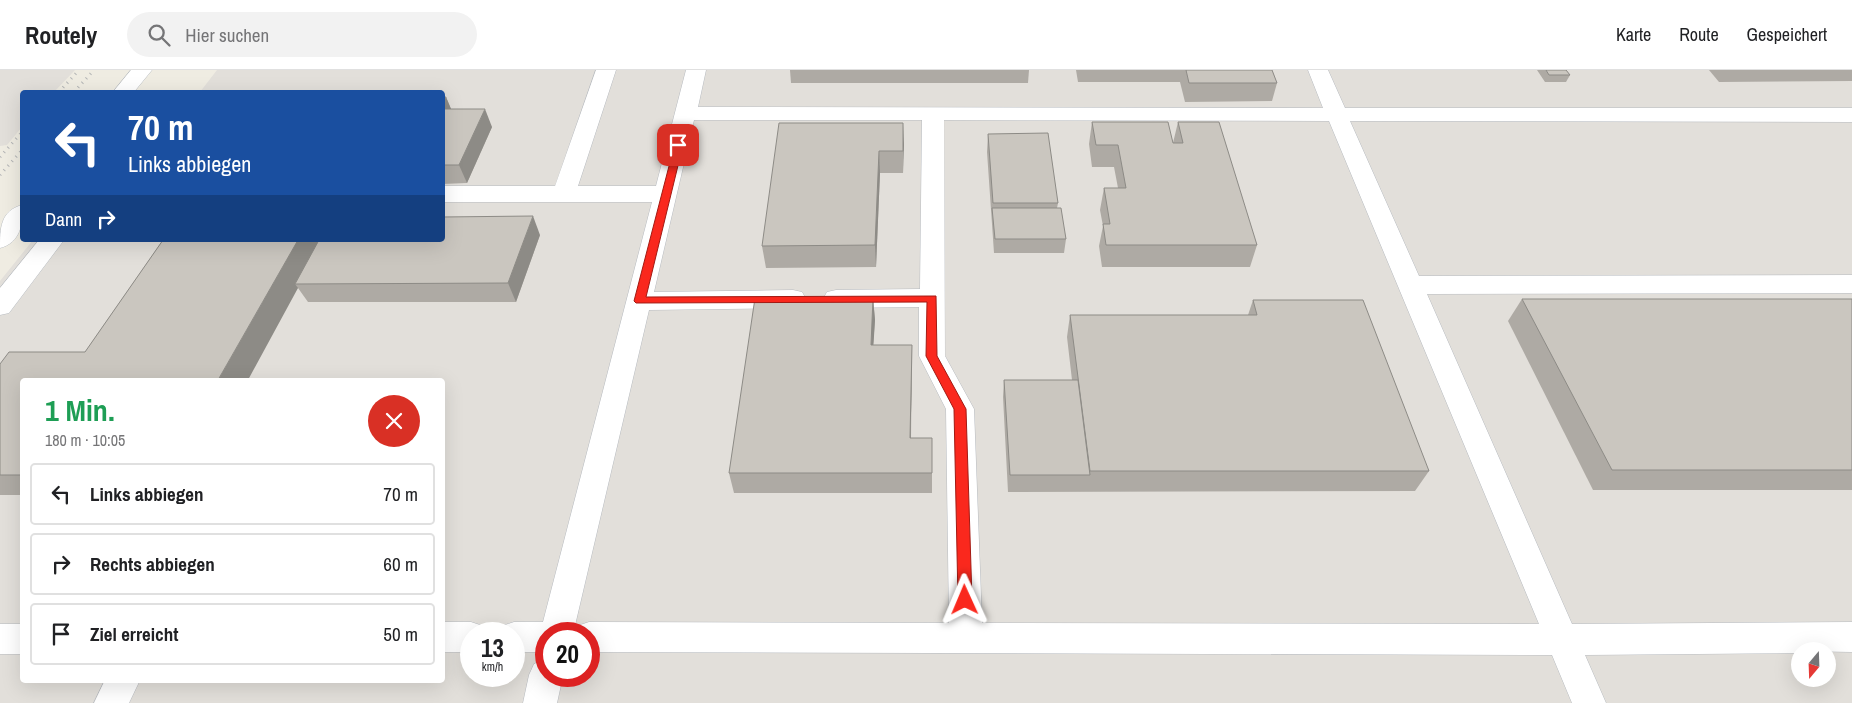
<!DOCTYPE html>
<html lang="de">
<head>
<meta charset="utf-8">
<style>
	body { margin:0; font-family:"Archivo Narrow",sans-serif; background:#f2f2f2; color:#202124; height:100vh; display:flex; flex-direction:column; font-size:19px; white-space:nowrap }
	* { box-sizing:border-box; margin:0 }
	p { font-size:16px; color:#757577 }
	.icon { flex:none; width:28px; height:28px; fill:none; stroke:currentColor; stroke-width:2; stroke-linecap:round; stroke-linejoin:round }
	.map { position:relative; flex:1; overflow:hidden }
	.details { position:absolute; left:20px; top:308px; width:425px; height:305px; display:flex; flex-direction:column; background:#fff; border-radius:5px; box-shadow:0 5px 20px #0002 }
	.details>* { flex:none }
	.top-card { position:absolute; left:20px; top:20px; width:425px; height:152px; border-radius:5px; box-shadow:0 5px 20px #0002; background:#1a4fa0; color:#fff; overflow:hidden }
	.needle { width:32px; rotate:199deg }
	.buttons { position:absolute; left:1791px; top:572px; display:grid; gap:10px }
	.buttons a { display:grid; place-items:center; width:45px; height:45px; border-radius:50%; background:#fff; box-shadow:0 5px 20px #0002; font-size:25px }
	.speed { position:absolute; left:460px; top:552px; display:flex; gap:10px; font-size:25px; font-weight:700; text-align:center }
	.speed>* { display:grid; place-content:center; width:65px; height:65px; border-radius:50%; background:#fff; box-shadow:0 5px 20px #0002; line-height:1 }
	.speed small { font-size:12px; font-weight:400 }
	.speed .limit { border:8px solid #d22; background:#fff; color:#111 }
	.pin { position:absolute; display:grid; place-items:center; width:42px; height:42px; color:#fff; margin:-21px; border-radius:10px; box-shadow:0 2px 8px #0006 }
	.me { position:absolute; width:55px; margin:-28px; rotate:359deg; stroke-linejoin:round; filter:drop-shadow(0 0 4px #0008) }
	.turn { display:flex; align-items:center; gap:18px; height:105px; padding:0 25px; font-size:22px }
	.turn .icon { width:65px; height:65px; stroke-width:2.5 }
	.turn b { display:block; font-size:35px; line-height:42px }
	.then { display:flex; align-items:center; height:48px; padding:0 25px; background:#0003; gap:10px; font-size:19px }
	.round { display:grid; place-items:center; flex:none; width:52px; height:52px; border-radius:26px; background:#f2f2f2 }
	.headline { display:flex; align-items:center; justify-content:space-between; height:85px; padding:0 25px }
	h1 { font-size:30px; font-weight:700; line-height:38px; color:#1e9e55 }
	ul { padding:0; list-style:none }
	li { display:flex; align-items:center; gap:15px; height:62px; margin:0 10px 8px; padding:0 15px; border:2px solid #e0e0e0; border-radius:5px }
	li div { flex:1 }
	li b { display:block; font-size:19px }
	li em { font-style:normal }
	header { display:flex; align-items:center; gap:30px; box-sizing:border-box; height:70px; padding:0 25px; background:#fff; border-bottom:1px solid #e0e0e0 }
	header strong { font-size:24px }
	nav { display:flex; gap:28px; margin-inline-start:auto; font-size:18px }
	.search { width:350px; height:45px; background:#f2f2f2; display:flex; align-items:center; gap:12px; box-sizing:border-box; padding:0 18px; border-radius:28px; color:#757577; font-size:19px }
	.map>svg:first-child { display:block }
	.industrial { fill:#e2dfda; fill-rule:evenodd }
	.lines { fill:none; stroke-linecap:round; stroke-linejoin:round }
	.minor-casing { stroke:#b7bbc0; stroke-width:1 }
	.minor { fill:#fff; fill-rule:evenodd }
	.rail { stroke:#b4b5b6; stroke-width:3; stroke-dasharray:1 5; stroke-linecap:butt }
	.wall { fill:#aeaaa4 }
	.shaded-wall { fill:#8d8b86 }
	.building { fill:#cac6bf; stroke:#8d8b86 }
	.route { fill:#fa281d; stroke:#a21a13 }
</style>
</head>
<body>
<header>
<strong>Routely</strong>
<div class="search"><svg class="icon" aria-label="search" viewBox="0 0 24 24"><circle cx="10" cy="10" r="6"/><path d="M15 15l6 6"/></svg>Hier suchen</div>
<nav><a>Karte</a><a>Route</a><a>Gespeichert</a></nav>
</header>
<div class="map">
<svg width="1852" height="633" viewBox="0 0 1852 633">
	<rect width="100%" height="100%" fill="#efece2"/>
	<g class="industrial">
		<path d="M0,0H75L54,22H22V57L7,75L0,76Z"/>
		<path d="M217,0H1852V633H0V211L33,170H442V22H200ZM22,310H442V610H22ZM471,564H514V606H471ZM546,564H589V606H546ZM1800,581H1828V609H1800Z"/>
	</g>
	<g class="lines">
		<defs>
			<g id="minor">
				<path d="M131,0H152L134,22H113Z"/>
				<path d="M596,0H616L578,116H656L686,0H706L698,37L1323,38L1308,0H1328L1345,38H1852V52L1350,51L1419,206L1852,205V223L1427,224L1572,554L1852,552V582L1800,581V583L1585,585L1606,633H1572L1552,585L589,582V564H574L577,556L589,552L949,553L946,339L919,286V237L836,238L827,236L823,229L827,222L836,220L920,219L922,50H694L654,222L793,220L802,222L806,229L802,236L793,238L649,240L573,564H546V582H514V564H499L502,556L514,552H543L652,132H442V116H555ZM944,50L1329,51L1539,554L982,553L974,339L945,286Z"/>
				<path d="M22,135C24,153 20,173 0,178C0,159 0,141 22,135Z"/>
				<path d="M39,170H64L9,243L0,245V218Z"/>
				<path d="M442,552H471L483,556L486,564H471V582H442Z"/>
				<rect x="0" y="554" width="22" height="30"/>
				<path d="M546,589V606H563L557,633H523L529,605L534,594Z"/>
				<path d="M105,610H140L129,633H94Z"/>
			</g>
		</defs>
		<use href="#minor" class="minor-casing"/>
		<use href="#minor" class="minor"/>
		<g class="rail">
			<path d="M59,22L79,0"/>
			<path d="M74,22L94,0"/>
			<path d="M0,87L22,62"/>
			<path d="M0,105L22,80"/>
		</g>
	</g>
	<g class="wall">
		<path d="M790,0H1029L1028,13H791Z"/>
		<path d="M1076,0H1272L1277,13L1272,31L1185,32L1180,12H1078Z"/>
		<path d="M1537,0H1566L1570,5L1566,12H1545Z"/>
		<path d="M1709,0H1852V11L1719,12Z"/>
		<path d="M442,27H446L451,39L492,57L467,113L442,114Z"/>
		<path d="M1092,52L1173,73L1178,52L1257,175L1250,197H1102L1099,176L1103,156L1100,140L1104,118H1118L1114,97H1092L1089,74Z"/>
		<path d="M903,53V103H880L876,197L766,198L762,176Z"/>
		<path d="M988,64L1058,133L1057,138L1066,169L1064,183H994L987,82Z"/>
		<path d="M540,165L516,232H308L298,218L22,310V425H0V294L85,282L163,170Z"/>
		<path d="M873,228L875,250L873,275H912L911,368H932V423H734L729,403Z"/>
		<path d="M1522,229H1852V420H1593L1508,251Z"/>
		<path d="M1253,230L1429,401L1415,421L1008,422L1003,327L1004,310H1072L1067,267L1070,245H1248Z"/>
	</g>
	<g class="shaded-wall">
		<path d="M446,27L454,46L442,43V35Z"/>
		<path d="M485,39L492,57L467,113L459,95Z"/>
		<path d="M903,53L904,75L903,103Z"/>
		<path d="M879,81L880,103L876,197L875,175Z"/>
		<path d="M533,146L540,165L516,232L508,213Z"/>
		<path d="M298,170H324L295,214L298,218L248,310H218Z"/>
		<path d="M873,228L875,250L872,297L871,275Z"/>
		<path d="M912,275V297L910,389V368Z"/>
	</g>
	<g class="building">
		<path d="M1186,0H1272L1277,13H1189Z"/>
		<path d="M1546,0H1566L1570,5H1549Z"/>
		<path d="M442,27H446L442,35Z"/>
		<path d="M442,39H485L459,95H442Z"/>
		<path d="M1092,52H1168L1173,73H1183L1178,52H1219L1257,175H1106L1103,154H1110L1104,118H1126L1118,75H1096Z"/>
		<path d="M779,53H903V81H879L875,175L762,176Z"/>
		<path d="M1048,63L1058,133H993L988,64Z"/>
		<path d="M992,138H1061L1066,169H995Z"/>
		<path d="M533,146L508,213L295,214L319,170H442V147Z"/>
		<path d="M163,170H298L218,310H22V405H0V294L9,282H85Z"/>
		<path d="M755,228H873L871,275H912L910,368H932V403H729Z"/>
		<path d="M1522,229H1852V400H1612Z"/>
		<path d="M1253,230H1363L1429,401H1090L1070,245H1257Z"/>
		<path d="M1004,310H1078L1090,405H1010Z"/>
	</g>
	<path class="route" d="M675,73H678L683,75L646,227L936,226L937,286L966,339L972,530L970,535L965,536L960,535L958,530L954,339L926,286L927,232L636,233L634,231Z"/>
</svg>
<div class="buttons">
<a><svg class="needle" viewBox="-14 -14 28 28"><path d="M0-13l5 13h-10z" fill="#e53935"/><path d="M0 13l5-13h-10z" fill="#757577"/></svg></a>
</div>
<div class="speed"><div>13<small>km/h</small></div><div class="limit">20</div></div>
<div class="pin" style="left:678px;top:75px;background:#d93025"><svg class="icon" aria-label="arrive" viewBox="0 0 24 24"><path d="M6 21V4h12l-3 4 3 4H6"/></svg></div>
<svg class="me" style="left:965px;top:530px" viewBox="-20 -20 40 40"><path d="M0-17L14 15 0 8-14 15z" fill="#fa281d" stroke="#fff" stroke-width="4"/></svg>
<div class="top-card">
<div class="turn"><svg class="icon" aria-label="left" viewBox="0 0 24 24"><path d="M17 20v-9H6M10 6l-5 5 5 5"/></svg><div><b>70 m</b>Links abbiegen</div></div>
<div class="then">Dann<svg class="icon" aria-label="right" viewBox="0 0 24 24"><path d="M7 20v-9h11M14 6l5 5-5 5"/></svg></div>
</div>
<section class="details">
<div class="headline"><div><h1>1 Min.</h1><p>180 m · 10:05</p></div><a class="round" style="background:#d93025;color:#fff"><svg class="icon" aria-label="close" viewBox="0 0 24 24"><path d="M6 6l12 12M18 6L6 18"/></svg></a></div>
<ul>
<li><svg class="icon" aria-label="left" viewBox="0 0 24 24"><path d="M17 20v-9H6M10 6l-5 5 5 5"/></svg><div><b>Links abbiegen</b></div><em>70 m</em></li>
<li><svg class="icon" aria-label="right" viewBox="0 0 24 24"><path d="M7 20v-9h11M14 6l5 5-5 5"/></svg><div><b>Rechts abbiegen</b></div><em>60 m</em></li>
<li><svg class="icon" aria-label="arrive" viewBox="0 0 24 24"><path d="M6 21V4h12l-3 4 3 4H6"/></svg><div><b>Ziel erreicht</b></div><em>50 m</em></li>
</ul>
</section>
</div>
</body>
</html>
